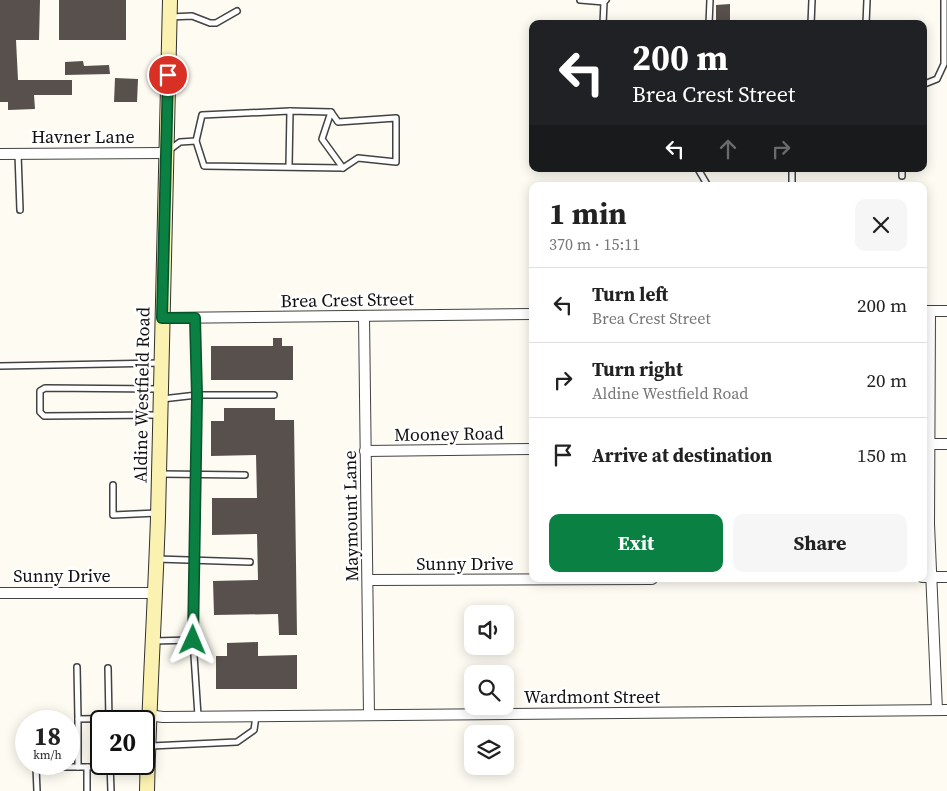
<!DOCTYPE html>
<html lang="en">
<head>
<meta charset="utf-8">
<style>
	body { margin:0; font-family:"Source Serif 4",serif; background:#f6f6f6; color:#222; height:100vh; display:flex; flex-direction:column; font-size:19px; white-space:nowrap }
	* { box-sizing:border-box; margin:0 }
	p { font-size:16px; color:#767676 }
	.icon { flex:none; width:28px; height:28px; fill:none; stroke:currentColor; stroke-width:2; stroke-linecap:round; stroke-linejoin:round }
	.map { position:relative; flex:1; overflow:hidden }
	.drawer { position:absolute; left:529px; top:182px; width:398px; height:400px; display:flex; flex-direction:column; background:#fff; border-radius:10px; box-shadow:0 2px 12px #0003 }
	.drawer>* { flex:none }
	.hud { position:absolute; left:529px; top:20px; width:398px; height:152px; border-radius:10px; box-shadow:0 2px 12px #0003; background:#202124; color:#fff; overflow:hidden }
	.tools { position:absolute; left:464px; top:605px; display:grid; gap:10px }
	.tools a { display:grid; place-items:center; width:50px; height:50px; border-radius:10px; background:#fff; box-shadow:0 2px 12px #0003; font-size:25px }
	.speed { position:absolute; left:15px; top:710px; display:flex; gap:10px; font-size:25px; font-weight:700; text-align:center }
	.speed>* { display:grid; place-content:center; width:65px; height:65px; border-radius:50%; background:#fff; box-shadow:0 2px 12px #0003; line-height:1 }
	.speed small { font-size:12px; font-weight:400 }
	.speed .limit { border:2px solid #111; border-radius:8px; background:#fff; color:#111 }
	.pin { position:absolute; display:grid; place-items:center; width:42px; height:42px; color:#fff; margin:-21px; border:2px solid #fff; border-radius:50%; box-shadow:0 1px 5px #0007 }
	.me { position:absolute; width:55px; margin:-28px; rotate:1deg; stroke-linejoin:round; filter:drop-shadow(0 0 4px #0008) }
	.turn { display:flex; align-items:center; gap:18px; height:105px; padding:0 20px; font-size:22px }
	.turn .icon { width:65px; height:65px; stroke-width:2.5 }
	.turn b { display:block; font-size:35px; line-height:42px }
	.lanes { display:flex; align-items:center; height:48px; padding:0 20px; background:#0003; justify-content:center; gap:25px; direction:ltr }
	.lanes .off { opacity:.35 }
	.round { display:grid; place-items:center; flex:none; width:52px; height:52px; border-radius:10px; background:#f6f6f6 }
	.headline { display:flex; align-items:center; justify-content:space-between; height:85px; padding:0 20px }
	h1 { font-size:30px; font-weight:700; line-height:38px }
	.primary-button { display:flex; gap:10px; margin-top:auto; padding:10px 20px }
	.primary-button a { flex:1; height:58px; border-radius:10px; background:#0b8043; color:#fff; font-size:20px; font-weight:700; line-height:58px; text-align:center }
	.primary-button a+a { background:#f6f6f6; color:#222 }
	ul { padding:0; list-style:none }
	li { display:flex; align-items:center; gap:15px; height:75px; padding:0 20px; border-top:1px solid #e0e0e0 }
	li div { flex:1 }
	li b { display:block; font-size:19px }
	li em { font-style:normal }
	.map>svg:first-child { display:block }
	.building { fill:#57504c }
	.lines { fill:none; stroke-linecap:round; stroke-linejoin:round }
	.service-casing { stroke:#424242; stroke-width:8 }
	.minor-casing { stroke:#424242; stroke-width:12 }
	.secondary-casing { stroke:#313131; stroke-width:16 }
	.service { stroke:#fff; stroke-width:5 }
	.minor { stroke:#fff; stroke-width:10 }
	.secondary { stroke:#fbf1b0; stroke-width:14 }
	.route-casing { stroke:#07532c; stroke-width:12 }
	.route { stroke:#0b8043; stroke-width:9 }
	.labels { text-anchor:middle; stroke-width:5; stroke-linejoin:round; paint-order:stroke }
	.street-label { font-size:18px; fill:#0f0f0f; stroke:#fff }
</style>
</head>
<body>
<div class="map">
<svg width="947" height="791" viewBox="0 0 947 791">
	<rect width="100%" height="100%" fill="#fefcf2"/>
	<g class="building">
		<path d="M0,0H40L39,40H16L18,80H72V95H34L35,109L8,110V102H0Z"/>
		<rect x="59" y="0" width="67" height="40"/>
		<path d="M730,4V24H716V5Z"/>
		<path d="M83,61L84,66L109,65L110,74L65,75V62Z"/>
		<path d="M115,78L138,79L137,102H114Z"/>
		<path d="M273,338H282V346H293V380H211V346H273Z"/>
		<path d="M224,408H275V420H294L297,635H279L278,614L214,615L213,581L258,580L257,534L212,535V498H257L256,455L211,456V421H224Z"/>
		<path d="M258,642V656L297,655V689H216V656H227V643Z"/>
	</g>
	<g class="lines">
		<defs>
			<g id="service">
				<path d="M580,0L604,2"/>
				<path d="M170,17L192,16L210,23H216L237,11"/>
				<path d="M603,24L604,2L606,0"/>
				<path d="M709,24L710,0"/>
				<path d="M811,24L812,0"/>
				<path d="M866,24L867,0"/>
				<path d="M922,85L937,79L944,64V0"/>
				<path d="M290,111L331,112L338,122L396,118V162L358,158L343,168L204,166L196,141L202,115Z"/>
				<path d="M331,112L322,139L343,168"/>
				<path d="M168,151L180,142L196,141"/>
				<path d="M18,154L20,210"/>
				<path d="M289,166L290,111"/>
				<path d="M698,169L708,186"/>
				<path d="M902,176V169"/>
				<path d="M792,186V169"/>
				<path d="M195,318L197,395L193,640L198,716"/>
				<path d="M0,366L162,363"/>
				<path d="M162,399L197,395H274"/>
				<path d="M160,415L44,416L40,412V391L45,388L160,389"/>
				<path d="M161,474L245,475"/>
				<path d="M113,485V515L157,513"/>
				<path d="M157,559L250,562"/>
				<path d="M154,641L193,640"/>
				<path d="M77,667L78,719"/>
				<path d="M108,668L109,720"/>
				<path d="M151,746L237,742L254,730L256,716"/>
				<path d="M110,764L111,791"/>
				<path d="M87,767V791"/>
				<path d="M147,767H78V719L148,718"/>
				<path d="M37,791L36,767H78"/>
			</g>
			<g id="minor">
				<path d="M0,154L165,153"/>
				<path d="M922,311H947"/>
				<path d="M930,311L929,524L937,710"/>
				<path d="M364,316L369,715"/>
				<path d="M162,318L532,314"/>
				<path d="M922,444H947"/>
				<path d="M365,451L532,449"/>
				<path d="M922,577H947"/>
				<path d="M369,580L652,579"/>
				<path d="M0,593H155"/>
				<path d="M148,715L163,717L947,710"/>
			</g>
			<path id="secondary" d="M147,791C149,700 155,608 158,517C163,345 165,172 170,0"/>
		</defs>
		<use href="#service" class="service-casing"/>
		<use href="#minor" class="minor-casing"/>
		<use href="#secondary" class="secondary-casing"/>
		<use href="#service" class="service"/>
		<use href="#minor" class="minor"/>
		<use href="#secondary" class="secondary"/>
	</g>
	<g class="lines">
		<defs>
			<path id="route" d="M168,75L162,318H195L197,396L193,640"/>
		</defs>
		<use href="#route" class="route-casing"/>
		<use href="#route" class="route"/>
	</g>
	<g class="labels">
		<g class="street-label">
			<text x="83" y="143">Havner Lane</text>
			<text transform="translate(347 300) rotate(-1)" y="6">Brea Crest Street</text>
			<text transform="translate(142 395) rotate(-89)" y="6">Aldine Westfield Road</text>
			<text transform="translate(449 434) rotate(-1)" y="6">Mooney Road</text>
			<text transform="translate(351 516) rotate(-91)" y="6">Maymount Lane</text>
			<text x="465" y="570">Sunny Drive</text>
			<text x="62" y="582">Sunny Drive</text>
			<text x="592" y="703">Wardmont Street</text>
		</g>
	</g>
</svg>
<div class="tools">
<a><svg class="icon" aria-label="sound" viewBox="0 0 24 24"><path d="M4 9h4l5-4v14l-5-4H4zM17 9q2 3 0 6"/></svg></a>
<a><svg class="icon" aria-label="search" viewBox="0 0 24 24"><circle cx="10" cy="10" r="6"/><path d="M15 15l6 6"/></svg></a>
<a><svg class="icon" aria-label="layers" viewBox="0 0 24 24"><path d="M12 4l9 5-9 5-9-5zM3 14l9 5 9-5"/></svg></a>
</div>
<div class="speed"><div>18<small>km/h</small></div><div class="limit">20</div></div>
<div class="pin" style="left:168px;top:75px;background:#d93025"><svg class="icon" aria-label="arrive" viewBox="0 0 24 24"><path d="M6 21V4h12l-3 4 3 4H6"/></svg></div>
<svg class="me" style="left:193px;top:640px" viewBox="-20 -20 40 40"><path d="M0-17L14 15 0 8-14 15z" fill="#0b8043" stroke="#fff" stroke-width="4"/></svg>
<div class="hud">
<div class="turn"><svg class="icon" aria-label="left" viewBox="0 0 24 24"><path d="M17 20v-9H6M10 6l-5 5 5 5"/></svg><div><b>200 m</b>Brea Crest Street</div></div>
<div class="lanes"><svg class="icon" aria-label="left" viewBox="0 0 24 24"><path d="M17 20v-9H6M10 6l-5 5 5 5"/></svg><svg class="icon off" aria-label="ahead" viewBox="0 0 24 24"><path d="M12 20V5M6 11l6-6 6 6"/></svg><svg class="icon off" aria-label="right" viewBox="0 0 24 24"><path d="M7 20v-9h11M14 6l5 5-5 5"/></svg></div>
</div>
<section class="drawer">
<div class="headline"><div><h1>1 min</h1><p>370 m · 15:11</p></div><a class="round"><svg class="icon" aria-label="close" viewBox="0 0 24 24"><path d="M6 6l12 12M18 6L6 18"/></svg></a></div>
<ul>
<li><svg class="icon" aria-label="left" viewBox="0 0 24 24"><path d="M17 20v-9H6M10 6l-5 5 5 5"/></svg><div><b>Turn left</b><p>Brea Crest Street</p></div><em>200 m</em></li>
<li><svg class="icon" aria-label="right" viewBox="0 0 24 24"><path d="M7 20v-9h11M14 6l5 5-5 5"/></svg><div><b>Turn right</b><p>Aldine Westfield Road</p></div><em>20 m</em></li>
<li><svg class="icon" aria-label="arrive" viewBox="0 0 24 24"><path d="M6 21V4h12l-3 4 3 4H6"/></svg><div><b>Arrive at destination</b></div><em>150 m</em></li>
</ul>
<div class="primary-button"><a>Exit</a><a>Share</a></div>
</section>
</div>
</body>
</html>
